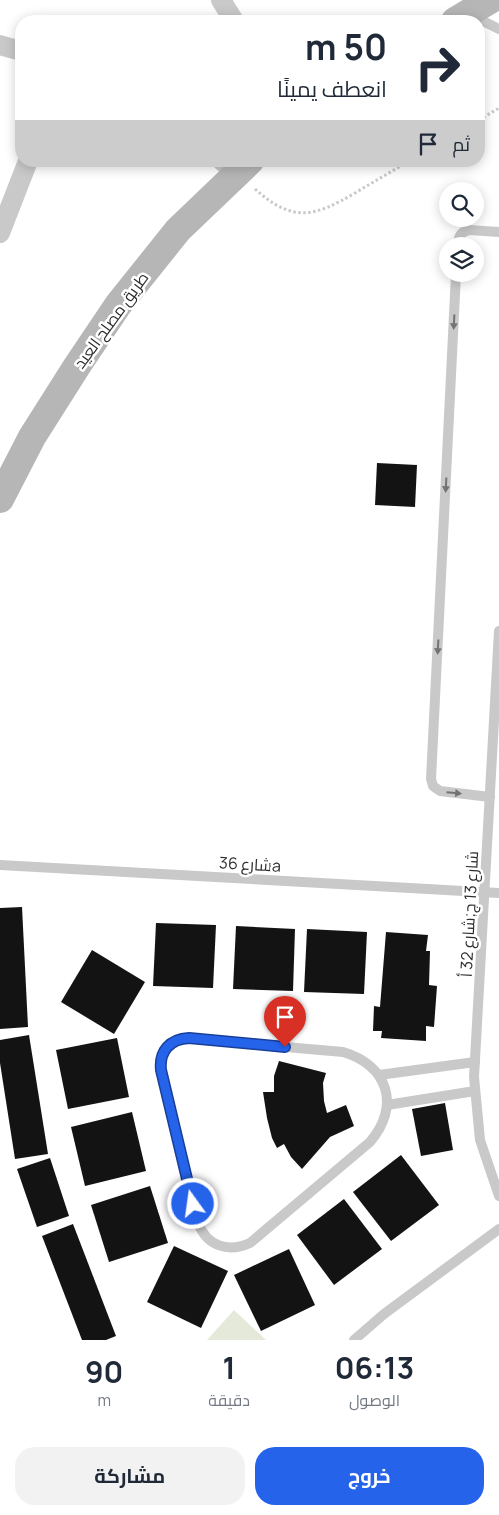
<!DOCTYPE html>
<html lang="ar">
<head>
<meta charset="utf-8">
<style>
	body { margin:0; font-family:Manrope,Cairo,sans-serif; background:#f2f2f3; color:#1f2937; direction:rtl; height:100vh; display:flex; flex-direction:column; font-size:19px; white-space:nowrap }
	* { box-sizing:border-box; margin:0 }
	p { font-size:16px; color:#747a83 }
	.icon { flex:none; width:28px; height:28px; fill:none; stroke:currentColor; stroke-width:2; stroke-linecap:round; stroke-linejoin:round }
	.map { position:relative; height:1340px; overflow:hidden; direction:ltr }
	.panel { display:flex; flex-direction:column; background:#fff; flex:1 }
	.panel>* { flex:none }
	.banner { position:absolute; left:15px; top:15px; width:470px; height:152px; border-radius:20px; box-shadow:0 2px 12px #0003; direction:rtl; background:#fff; color:#1f2937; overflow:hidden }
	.fabs { position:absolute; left:439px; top:182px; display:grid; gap:10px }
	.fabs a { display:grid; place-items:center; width:45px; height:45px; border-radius:50%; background:#fff; box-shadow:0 2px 12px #0003; font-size:25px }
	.pin { position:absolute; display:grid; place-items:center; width:42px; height:42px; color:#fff; margin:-51px -21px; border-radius:50% 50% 50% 0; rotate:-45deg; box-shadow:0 0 5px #0007 }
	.pin .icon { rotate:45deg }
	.me { position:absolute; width:55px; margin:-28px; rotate:346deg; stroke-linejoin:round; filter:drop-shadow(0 0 4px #0008) }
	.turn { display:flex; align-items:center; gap:18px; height:105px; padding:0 15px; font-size:22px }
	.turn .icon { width:65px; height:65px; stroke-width:2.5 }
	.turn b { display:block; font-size:35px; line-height:42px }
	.then { display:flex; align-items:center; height:48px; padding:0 15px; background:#0003; gap:10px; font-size:19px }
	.eta { display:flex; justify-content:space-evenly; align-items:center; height:85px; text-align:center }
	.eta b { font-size:30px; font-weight:700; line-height:35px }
	.action { display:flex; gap:10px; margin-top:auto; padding:10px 15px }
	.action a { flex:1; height:58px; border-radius:20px; background:#2563eb; color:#fff; font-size:20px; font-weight:700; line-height:58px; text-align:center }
	.action a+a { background:#f2f2f3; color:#1f2937 }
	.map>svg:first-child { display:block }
	.green { fill:#e4e9da }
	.building { fill:#131313 }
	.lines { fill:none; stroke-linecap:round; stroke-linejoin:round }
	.path { stroke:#c9c9c9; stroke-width:3; stroke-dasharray:2.5 2.5; stroke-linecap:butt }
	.lane { stroke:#c9c9c9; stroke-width:10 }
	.street { stroke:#c9c9c9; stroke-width:20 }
	.secondary { stroke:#b6b6b6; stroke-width:28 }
	.oneway { fill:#737373 }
	.route-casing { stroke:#184099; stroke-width:12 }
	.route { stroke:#2563eb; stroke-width:9 }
	.labels { text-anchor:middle; stroke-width:5; stroke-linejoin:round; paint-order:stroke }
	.street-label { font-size:16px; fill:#2c2c2c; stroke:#fff }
</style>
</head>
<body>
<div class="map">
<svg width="499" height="1340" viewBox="0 0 499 1340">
	<rect width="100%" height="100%" fill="#fff"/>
	<path class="green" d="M234,1310L266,1340H207Z"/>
	<g class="building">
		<path d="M377,463L417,465L415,507L375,505Z"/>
		<path d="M22,907L28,1027L0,1029V908Z"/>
		<path d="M156,923L216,925L213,988L153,986Z"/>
		<path d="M236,926L295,929L293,991L233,989Z"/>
		<path d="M307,929L367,932L364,994L304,992Z"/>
		<path d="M386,932L428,935L426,951H430L429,985L437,986L434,1027L426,1026V1041L381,1038L382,1031H373L374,1006L380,1007Z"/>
		<path d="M92,950L145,982L114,1034L61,1002Z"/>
		<path d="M29,1035L48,1154L15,1159L0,1063V1040Z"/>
		<path d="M117,1038L129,1097L68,1109L56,1050Z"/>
		<path d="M279,1061L326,1073L323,1083L324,1101L327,1113L346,1105L354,1126L330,1137L302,1169L291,1157L284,1144L277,1148L272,1138L267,1118L263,1092H274V1076Z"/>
		<path d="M445,1103L453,1150L421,1156L412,1109Z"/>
		<path d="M132,1112L146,1171L85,1186L71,1127Z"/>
		<path d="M401,1155L439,1205L391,1241L353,1192Z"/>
		<path d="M50,1158L69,1216L37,1227L17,1169Z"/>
		<path d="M150,1186L168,1243L109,1262L91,1205Z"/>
		<path d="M344,1199L382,1249L334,1285L297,1235Z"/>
		<path d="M73,1224L116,1336L106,1340H82L42,1236Z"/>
		<path d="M174,1246L228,1271L201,1328L147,1302Z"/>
		<path d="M289,1249L315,1305L261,1331L234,1275Z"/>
	</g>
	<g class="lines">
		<g class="path">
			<path d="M479,120L499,108"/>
			<path d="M255,189C293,223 314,217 355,193C373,182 391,172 409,161"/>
		</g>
		<g class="lane">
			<path d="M471,15L499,29"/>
			<path d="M458,246C458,237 460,232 469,230L499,232"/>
			<path d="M456,274L431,779L433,786L440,791L490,797"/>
			<path d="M499,631L474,1077L480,1140L499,1196"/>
			<path d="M0,865L499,893"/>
			<path d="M182,1038L343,1052C388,1065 401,1106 370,1142L250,1243C228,1253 207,1246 198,1223L161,1070C159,1054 166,1043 182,1038Z"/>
			<path d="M379,1075L475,1062"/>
			<path d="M387,1105L475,1091"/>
			<path d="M354,1340L384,1314L499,1229"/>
		</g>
		<g class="street">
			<path d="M221,0L234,21"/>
			<path d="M0,45L21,51"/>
			<path d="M222,161L236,173"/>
			<path d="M0,233L28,161"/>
		</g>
		<g class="secondary">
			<path d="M455,21L490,0"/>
			<path d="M0,499L32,437L77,366L118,305L178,230L250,161"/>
		</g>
	</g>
	<defs><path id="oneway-solid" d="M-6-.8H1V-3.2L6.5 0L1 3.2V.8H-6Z" transform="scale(1.25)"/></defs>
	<g class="oneway">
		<use href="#oneway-solid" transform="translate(454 322) rotate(93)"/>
		<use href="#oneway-solid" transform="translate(446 485) rotate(93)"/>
		<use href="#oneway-solid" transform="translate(438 647) rotate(93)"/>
		<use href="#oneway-solid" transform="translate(454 793) rotate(5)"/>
	</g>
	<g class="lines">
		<defs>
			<path id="route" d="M193,1204L161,1070C159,1051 170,1039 189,1038L285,1047"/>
		</defs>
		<use href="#route" class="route-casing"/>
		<use href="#route" class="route"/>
	</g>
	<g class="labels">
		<g class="street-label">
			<text transform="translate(111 320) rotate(-54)" y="6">طريق مصلح العيد</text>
			<text transform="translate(250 864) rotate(3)" y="6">شارع 36a</text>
			<text transform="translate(469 914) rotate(-87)" y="6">شارع 13 ج;شارع 32 أ</text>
		</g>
	</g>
</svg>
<div class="fabs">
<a><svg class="icon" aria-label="search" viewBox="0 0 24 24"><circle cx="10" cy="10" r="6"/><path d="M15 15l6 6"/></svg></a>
<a><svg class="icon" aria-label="layers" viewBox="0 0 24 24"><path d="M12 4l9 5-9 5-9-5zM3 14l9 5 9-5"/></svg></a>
</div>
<div class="pin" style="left:285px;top:1047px;background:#d93025"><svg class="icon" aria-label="arrive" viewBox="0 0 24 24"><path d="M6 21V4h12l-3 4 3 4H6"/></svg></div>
<svg class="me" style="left:193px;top:1204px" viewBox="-20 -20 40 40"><circle r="17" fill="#2563eb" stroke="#fff" stroke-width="3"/><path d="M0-11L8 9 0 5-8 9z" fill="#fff"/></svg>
<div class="banner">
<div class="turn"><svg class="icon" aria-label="right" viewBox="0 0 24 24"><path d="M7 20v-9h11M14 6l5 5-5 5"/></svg><div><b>50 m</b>انعطف يمينًا</div></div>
<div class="then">ثم<svg class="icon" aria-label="arrive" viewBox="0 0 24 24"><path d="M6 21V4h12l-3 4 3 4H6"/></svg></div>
</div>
</div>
<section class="panel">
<div class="eta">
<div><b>06:13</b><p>الوصول</p></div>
<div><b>1</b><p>دقيقة</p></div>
<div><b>90</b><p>m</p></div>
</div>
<div class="action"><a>خروج</a><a>مشاركة</a></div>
</section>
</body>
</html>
